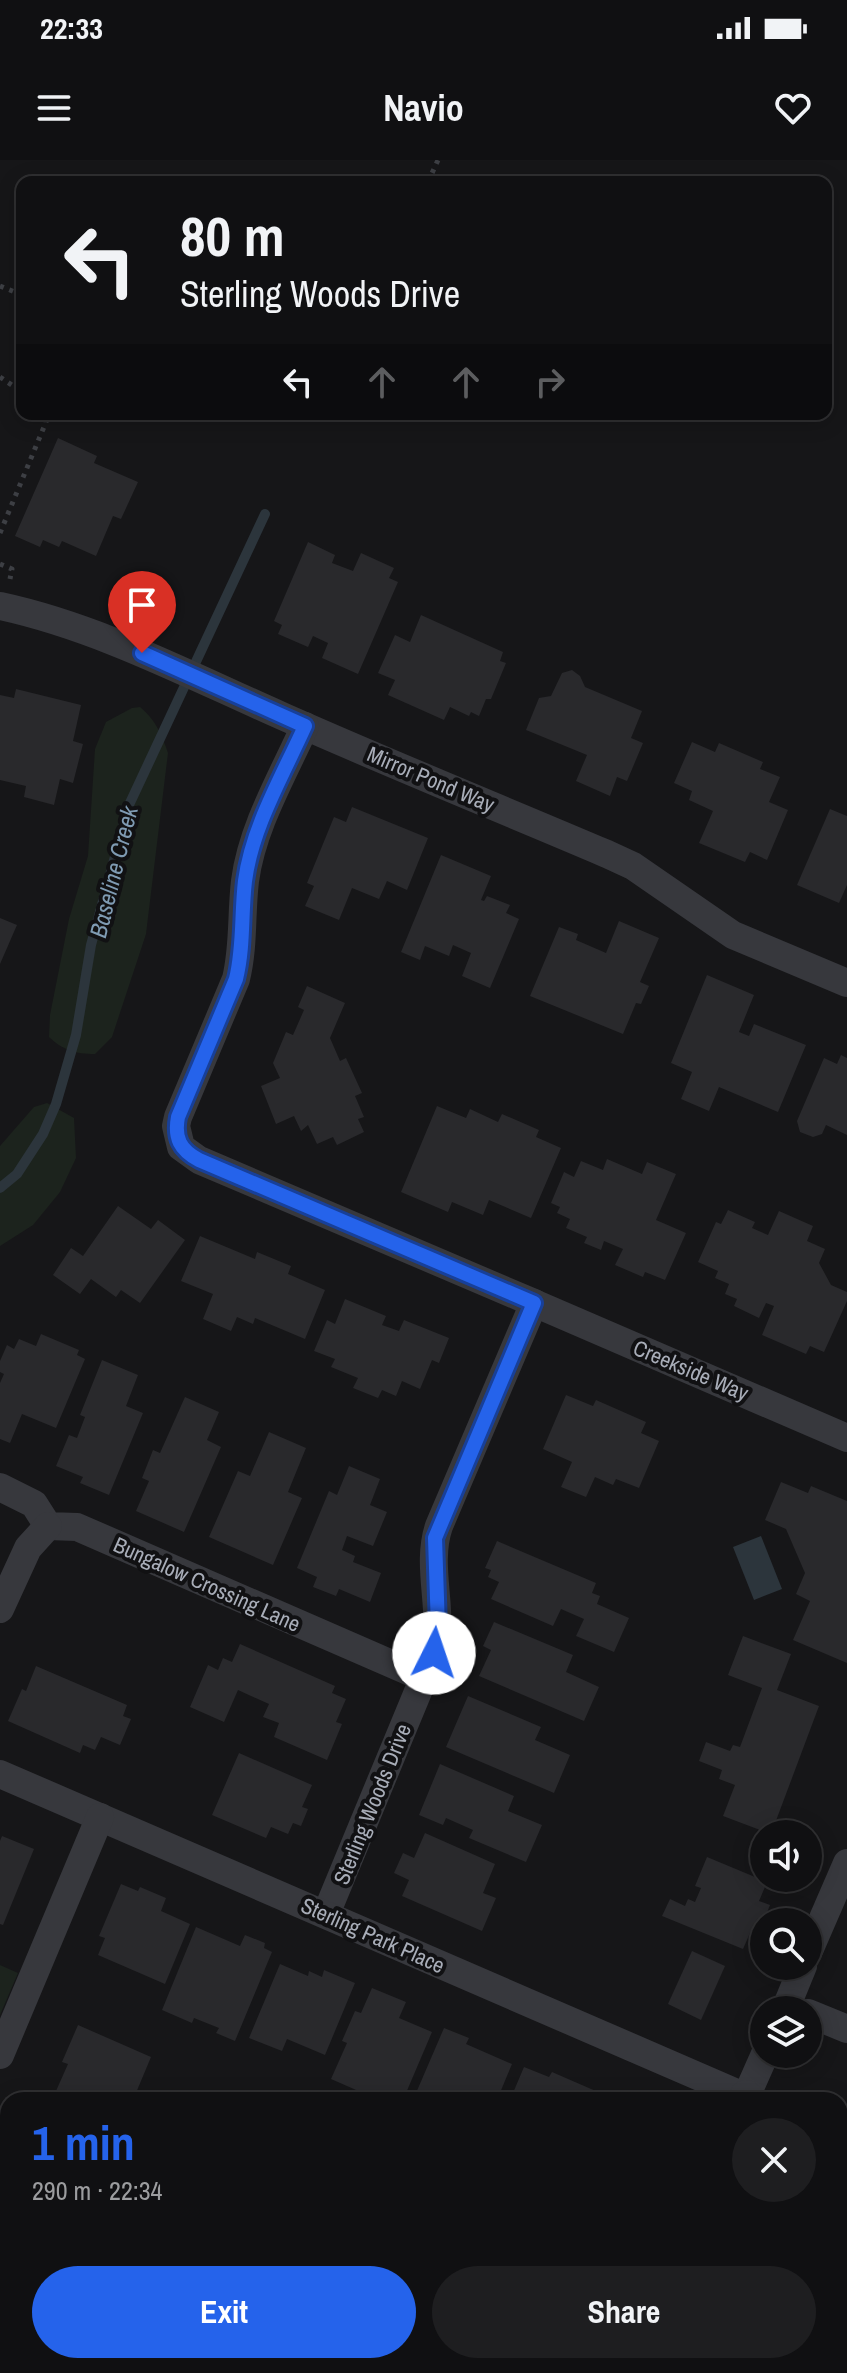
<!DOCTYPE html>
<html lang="en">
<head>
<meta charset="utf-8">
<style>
	body { margin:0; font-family:"Archivo Narrow",sans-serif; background:#1e1e20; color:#f1f3f6; height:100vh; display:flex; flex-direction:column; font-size:30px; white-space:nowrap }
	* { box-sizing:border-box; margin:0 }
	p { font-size:26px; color:#9c9d9f }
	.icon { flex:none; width:44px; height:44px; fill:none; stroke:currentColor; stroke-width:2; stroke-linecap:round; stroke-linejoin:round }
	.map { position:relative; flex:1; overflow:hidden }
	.details { position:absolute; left:0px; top:1932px; width:848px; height:282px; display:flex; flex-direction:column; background:#101012; border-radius:24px 24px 0 0; box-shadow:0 4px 20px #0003,0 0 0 2px #303032 }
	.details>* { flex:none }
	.guide { position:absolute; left:16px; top:16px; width:816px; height:244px; border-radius:16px; box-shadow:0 4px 20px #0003,0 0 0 2px #303032; background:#101012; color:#f1f3f6; overflow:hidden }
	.fabs { position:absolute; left:750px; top:1660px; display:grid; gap:16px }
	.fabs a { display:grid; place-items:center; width:72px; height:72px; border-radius:50%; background:#101012; box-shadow:0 4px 20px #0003,0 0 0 2px #303032; font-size:40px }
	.pin { position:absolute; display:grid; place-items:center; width:68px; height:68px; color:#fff; margin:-82px -34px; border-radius:50% 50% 50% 0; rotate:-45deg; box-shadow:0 0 8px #0007 }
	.pin .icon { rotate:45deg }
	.me { position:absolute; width:88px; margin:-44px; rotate:4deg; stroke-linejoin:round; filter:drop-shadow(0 0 6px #0008) }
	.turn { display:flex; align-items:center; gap:28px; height:168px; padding:0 32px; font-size:36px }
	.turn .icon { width:104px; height:104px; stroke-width:2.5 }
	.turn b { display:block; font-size:56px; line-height:68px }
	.lanes { display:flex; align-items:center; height:76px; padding:0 32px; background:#0003; justify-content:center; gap:40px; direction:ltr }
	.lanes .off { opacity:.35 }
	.round { display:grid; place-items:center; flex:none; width:84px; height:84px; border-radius:42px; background:#1e1e20 }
	.headline { display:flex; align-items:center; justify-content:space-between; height:136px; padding:0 32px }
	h1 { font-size:48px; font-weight:700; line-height:60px; color:#2563eb }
	.primary-button { display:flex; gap:16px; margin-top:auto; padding:16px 32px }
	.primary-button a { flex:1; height:92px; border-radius:48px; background:#2563eb; color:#fff; font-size:32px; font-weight:700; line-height:92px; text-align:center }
	.primary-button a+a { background:#1e1e20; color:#f1f3f6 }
	.status { display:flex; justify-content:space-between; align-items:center; height:56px; padding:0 40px; background:#101012; direction:ltr }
	.status svg { height:22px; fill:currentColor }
	header { display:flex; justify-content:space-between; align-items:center; height:104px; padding:0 32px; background:#101012; font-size:36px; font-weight:700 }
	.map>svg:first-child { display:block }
	.green { fill:#1c231d }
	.water { fill:#2c353c }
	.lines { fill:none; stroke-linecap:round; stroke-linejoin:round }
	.stream { stroke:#2c353c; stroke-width:10 }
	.building { fill:#29292c }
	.path { stroke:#3d3f44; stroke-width:5; stroke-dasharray:4 6; stroke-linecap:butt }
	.minor { stroke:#37383d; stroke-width:28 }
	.tertiary { stroke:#37383d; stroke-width:34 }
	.route-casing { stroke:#184099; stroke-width:20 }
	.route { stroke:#2563eb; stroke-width:14 }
	.labels { text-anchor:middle; stroke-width:8; stroke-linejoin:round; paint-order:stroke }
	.street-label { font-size:22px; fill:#a8adb8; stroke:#111113 }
	.water-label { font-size:24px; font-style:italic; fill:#7f9bb3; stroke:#111113 }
</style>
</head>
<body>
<div class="status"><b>22:33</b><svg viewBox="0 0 49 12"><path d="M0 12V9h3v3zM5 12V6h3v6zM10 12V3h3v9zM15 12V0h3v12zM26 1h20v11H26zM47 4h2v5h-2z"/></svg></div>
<header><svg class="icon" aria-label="menu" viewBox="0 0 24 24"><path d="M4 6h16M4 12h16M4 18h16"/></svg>Navio<svg class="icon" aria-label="heart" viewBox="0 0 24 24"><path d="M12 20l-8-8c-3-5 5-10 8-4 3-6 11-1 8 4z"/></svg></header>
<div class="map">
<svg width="847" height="2213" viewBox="0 0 847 2213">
	<rect width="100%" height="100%" fill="#161618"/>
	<g class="green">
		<path d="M140,547C155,559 162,575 168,593L146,774L112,877L95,894C75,894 63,890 49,877L50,855L69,759L88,696L95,589L106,562L132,548Z"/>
		<path d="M47,943L74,958L76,998L60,1032L33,1065L0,1086V986L34,947Z"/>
		<path d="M0,1805L18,1813L0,1855Z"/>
	</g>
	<path class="water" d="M761,1376L782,1429L754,1440L733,1387Z"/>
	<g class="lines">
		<path class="stream" d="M0,1028L17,1014L43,974L56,944L76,875L91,785L129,645L265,354"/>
	</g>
	<g class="building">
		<path d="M58,278L97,296L94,303L138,322L121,359L113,356L96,396L62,381L59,387L43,380L40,387L15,376Z"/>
		<path d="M308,382L335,395L332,403L353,411L361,393L394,408L389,418L398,422L358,514L322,498L328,483L313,476L308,487L278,474L282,465L274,461Z"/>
		<path d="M421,455L503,492L500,501L506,503L491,539H486L479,556L471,552L469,556L450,547L444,560L388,535L395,520L378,513L395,475L410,482Z"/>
		<path d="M572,510L580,516L585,527L642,551L631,578L643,583L627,621L617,617L610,636L576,621L587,595L526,570L539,538L551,536L562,513Z"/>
		<path d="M16,529L81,545L73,581L83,584L73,623L60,619L54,645L24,637L26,626L0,620V535L14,538Z"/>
		<path d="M692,582L715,592L719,583L763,602L760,609L780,617L769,642L788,650L767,700L750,692L745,702L699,683L713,651L689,640L692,631L674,623Z"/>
		<path d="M352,647L428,678L407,730L387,721L379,739L352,728L339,760L305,746L314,726L307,723L334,657L346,662Z"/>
		<path d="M830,649L847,656V725L839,743L797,725Z"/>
		<path d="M441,695L491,716L481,740L484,741L487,736L510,745L506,753L519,759L490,828L462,816L471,793L453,785L449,796L425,786L420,800L401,792Z"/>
		<path d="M0,758L17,765L0,804Z"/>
		<path d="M619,761L659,778L640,822L649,826L641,844L636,843L623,874L530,836L559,767L578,774L576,780L606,793Z"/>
		<path d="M707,815L754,835L739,872L749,876L754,864L806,885L778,952L719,927L709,951L681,939L692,912L671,903Z"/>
		<path d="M307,826L345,843L330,878L340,901L346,898L362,933L355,936L364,957L358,959L364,972L337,985L333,977L317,984L308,965L301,971L294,956L276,964L261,926L280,918L273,903L286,872L293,875L304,850L298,847Z"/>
		<path d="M841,895L847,898V975L826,965L822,974L813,977L800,972L797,961L824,898L837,904Z"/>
		<path d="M437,946L466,958L470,949L498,962L502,954L539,970L536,977L561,988L531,1058L489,1040L483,1055L452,1042L448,1052L401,1032Z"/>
		<path d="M607,999L642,1014L647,1002L676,1014L656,1060L686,1073L665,1120L645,1112L643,1117L615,1105L623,1089L604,1081L601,1090L584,1083L587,1077L566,1068L570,1059L557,1053L560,1047L551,1043L564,1012L574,1017L581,1001L603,1010Z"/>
		<path d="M118,1046L151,1069L158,1060L185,1080L140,1143L121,1130L116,1137L91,1119L80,1134L53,1115L71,1088L83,1096Z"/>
		<path d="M728,1050L755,1062L752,1068L768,1075L779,1051L813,1066L807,1081L825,1089L819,1103L831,1125L847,1132V1141L824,1192L810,1186L806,1194L762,1175L774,1146L766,1143L759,1158L734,1146L737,1139L725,1134L729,1124L715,1118L718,1111L698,1102L716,1062L721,1064Z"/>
		<path d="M200,1076L255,1099L257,1092L291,1106L288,1114L325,1130L305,1179L255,1158L253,1164L237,1157L231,1171L203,1159L213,1134L181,1121Z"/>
		<path d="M345,1139L386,1156L382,1165L399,1171L404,1160L449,1178L439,1203L432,1200L420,1229L402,1221L396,1236L382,1230L378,1238L353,1228L358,1218L331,1207L335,1199L314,1191L327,1160L335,1164Z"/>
		<path d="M41,1174L79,1190L77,1195L85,1199L56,1268L22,1254L10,1283L0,1279V1223L4,1214L0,1212V1201L7,1185L14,1189L19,1179L36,1186Z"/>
		<path d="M102,1200L138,1215L126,1246L143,1253L109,1335L80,1323L83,1317L56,1306L69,1275L77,1278L85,1257L80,1255Z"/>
		<path d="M566,1235L593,1246L596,1240L646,1262L641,1273L659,1281L639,1328L616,1319L613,1325L595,1317L586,1337L561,1327L572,1302L543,1289Z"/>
		<path d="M185,1237L219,1252L207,1280L221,1287L184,1372L136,1351L149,1321L142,1318L153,1290L160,1293Z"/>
		<path d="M269,1272L306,1288L288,1332L302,1338L273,1405L209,1377L238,1311L250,1316Z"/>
		<path d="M349,1306L380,1319L370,1345L387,1352L373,1386L347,1376L342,1390L355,1396L353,1402L381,1413L370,1442L339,1429L336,1436L313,1427L317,1417L297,1408L329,1331L337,1335Z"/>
		<path d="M781,1322L808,1333L811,1326L847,1341V1503L793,1480L810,1441L796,1434L805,1413L786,1369L765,1360Z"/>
		<path d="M497,1381L596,1423L592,1433L600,1436L597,1444L629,1458L614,1492L576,1476L584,1459L561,1449L553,1466L491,1439L499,1422L488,1417L491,1410L485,1408Z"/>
		<path d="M494,1462L573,1495L566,1512L599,1527L584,1561L479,1516L491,1490L483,1486Z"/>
		<path d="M743,1476L791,1494L777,1530L819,1546L771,1674L723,1656L735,1625L719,1619L722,1610L699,1601L706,1582L730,1591L733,1585L740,1587L762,1528L728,1515Z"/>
		<path d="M240,1484L335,1526L332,1533L346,1539L336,1562L342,1564L327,1600L274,1577L279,1563L263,1557L269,1544L238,1530L224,1562L190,1547L208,1505L218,1510L223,1498L232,1502Z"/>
		<path d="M36,1506L127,1545L123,1556L131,1559L120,1585L101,1577L95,1590L83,1585L80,1593L8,1561L22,1529L26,1531Z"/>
		<path d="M468,1536L541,1567L535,1580L570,1595L554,1633L446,1587Z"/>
		<path d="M239,1593L312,1625L302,1647L308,1649L301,1666L293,1663L288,1674L271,1667L266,1678L212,1655Z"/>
		<path d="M440,1604L514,1636L508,1651L542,1665L526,1702L469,1678L473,1670L446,1658L443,1665L419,1655Z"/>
		<path d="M425,1673L495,1704L483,1733L496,1738L482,1771L402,1736L409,1720L394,1713L403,1693L414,1698Z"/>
		<path d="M2,1676L34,1689L3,1765L0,1764V1681Z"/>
		<path d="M707,1697L767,1722L759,1741L770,1745L758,1776L750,1773L743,1789L662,1756L670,1739L685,1746L688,1739L695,1742L701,1728L695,1726Z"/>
		<path d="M121,1724L138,1731L140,1727L166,1738L161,1751L190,1764L165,1824L98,1795L105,1778L99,1776Z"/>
		<path d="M196,1767L240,1786L245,1775L265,1783L264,1788L272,1792L235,1881L216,1873L219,1868L194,1858L192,1863L162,1850Z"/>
		<path d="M692,1791L725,1806L701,1860L668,1844Z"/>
		<path d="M280,1804L308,1816L309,1811L322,1817L324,1810L355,1823L325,1895L287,1879L282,1891L249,1878Z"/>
		<path d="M372,1828L406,1842L399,1858L432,1872L403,1940H379L331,1919L347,1883L342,1881L355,1851L361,1853Z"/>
		<path d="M78,1865L151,1897L133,1940H62L64,1935L56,1931L68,1904L62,1902Z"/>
		<path d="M444,1868L469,1878L466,1884L512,1904L497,1940H413Z"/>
		<path d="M524,1907L549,1917L552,1912L598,1932L595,1940H510Z"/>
		<path d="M1,2069L8,2072V2149L0,2145Z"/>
		<path d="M0,2162L8,2165V2209L17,2213H0Z"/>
	</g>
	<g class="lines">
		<g class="path">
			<path d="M428,22L438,0"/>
			<path d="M0,126L22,135"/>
			<path d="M0,217L22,232"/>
			<path d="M0,373L46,262L45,254"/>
			<path d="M0,404L12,409L10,419"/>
		</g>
		<g class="minor">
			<path d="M0,446C98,467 191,516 282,556C390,604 499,648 607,694L633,706L733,775L847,823"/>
			<path d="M305,566C283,615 252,667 245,721C241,755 244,786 236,819L178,957L176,966L181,987L199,1000L534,1143L439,1366C425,1407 445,1451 434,1493L326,1754"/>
			<path d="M534,1143L847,1278"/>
			<path d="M0,1327L34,1344L48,1366L77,1367L424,1518"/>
			<path d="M0,1449L28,1388L48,1366"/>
			<path d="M0,1614L746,1937L765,1894"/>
			<path d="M808,1793L847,1703"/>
			<path d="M785,1850L803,1806"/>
			<path d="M808,1853L847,1869"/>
			<path d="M0,1895L100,1657"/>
			<path d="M424,2206L441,2213"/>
			<path d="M652,2206L668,2213"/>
		</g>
		<g class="tertiary">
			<path d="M745,1940L746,1937"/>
			<path d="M628,2213L631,2206"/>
		</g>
	</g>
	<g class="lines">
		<defs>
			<path id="route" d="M142,493L305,566C283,615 252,667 245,721C241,755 244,786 236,819L178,957C174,978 180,990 199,1000L534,1143L435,1378L438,1468L434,1493"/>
		</defs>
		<use href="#route" class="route-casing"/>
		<use href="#route" class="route"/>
	</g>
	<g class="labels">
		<g class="street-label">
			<text transform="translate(431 619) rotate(23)" y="8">Mirror Pond Way</text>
			<text transform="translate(691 1210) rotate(23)" y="8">Creekside Way</text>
			<text transform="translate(207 1424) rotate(24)" y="8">Bungalow Crossing Lane</text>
			<text transform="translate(372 1644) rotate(-68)" y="8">Sterling Woods Drive</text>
			<text transform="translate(373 1775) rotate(24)" y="8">Sterling Park Place</text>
		</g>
		<g class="water-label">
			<text transform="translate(114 712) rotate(-76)" y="8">Baseline Creek</text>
		</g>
	</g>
</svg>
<div class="fabs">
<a><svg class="icon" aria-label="sound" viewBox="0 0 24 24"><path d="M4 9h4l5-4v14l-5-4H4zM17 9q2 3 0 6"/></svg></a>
<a><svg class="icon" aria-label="search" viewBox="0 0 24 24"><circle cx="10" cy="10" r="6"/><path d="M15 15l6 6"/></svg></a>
<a><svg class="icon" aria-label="layers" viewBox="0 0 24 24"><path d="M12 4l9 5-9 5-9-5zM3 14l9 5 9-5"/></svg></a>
</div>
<div class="pin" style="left:142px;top:493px;background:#d93025"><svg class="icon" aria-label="arrive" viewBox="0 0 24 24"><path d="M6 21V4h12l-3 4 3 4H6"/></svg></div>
<svg class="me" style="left:434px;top:1493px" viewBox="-20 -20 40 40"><circle r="19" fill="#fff"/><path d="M0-13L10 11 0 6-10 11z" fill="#2563eb"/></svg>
<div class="guide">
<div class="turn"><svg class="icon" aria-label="left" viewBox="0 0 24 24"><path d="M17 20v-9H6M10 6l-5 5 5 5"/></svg><div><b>80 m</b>Sterling Woods Drive</div></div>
<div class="lanes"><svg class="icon" aria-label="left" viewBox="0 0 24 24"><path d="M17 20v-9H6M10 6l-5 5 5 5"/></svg><svg class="icon off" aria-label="ahead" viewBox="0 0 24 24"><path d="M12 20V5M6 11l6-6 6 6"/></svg><svg class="icon off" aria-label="ahead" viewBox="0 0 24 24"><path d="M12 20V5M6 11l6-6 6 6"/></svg><svg class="icon off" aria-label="right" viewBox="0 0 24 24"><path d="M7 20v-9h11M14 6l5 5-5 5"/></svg></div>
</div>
<section class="details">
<div class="headline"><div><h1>1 min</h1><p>290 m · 22:34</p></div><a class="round"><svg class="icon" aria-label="close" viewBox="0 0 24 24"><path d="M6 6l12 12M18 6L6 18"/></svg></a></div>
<div class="primary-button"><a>Exit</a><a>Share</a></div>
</section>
</div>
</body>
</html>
